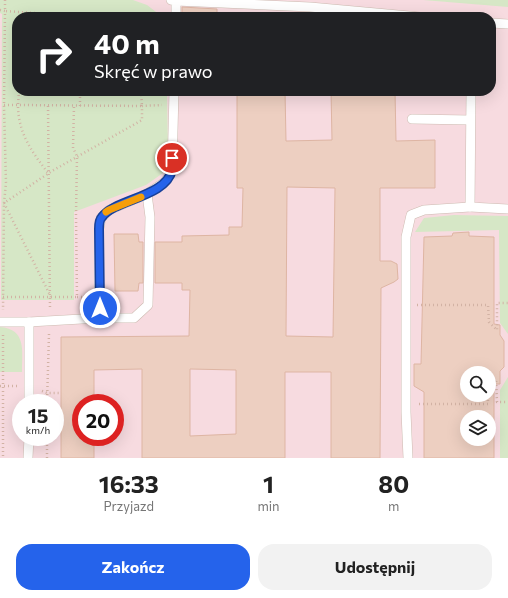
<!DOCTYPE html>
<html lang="pl">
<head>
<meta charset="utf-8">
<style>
	body { margin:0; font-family:Commissioner,sans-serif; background:#f2f2f2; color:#222; height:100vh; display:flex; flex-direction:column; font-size:15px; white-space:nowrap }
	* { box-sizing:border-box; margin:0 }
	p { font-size:13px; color:#767676 }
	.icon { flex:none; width:22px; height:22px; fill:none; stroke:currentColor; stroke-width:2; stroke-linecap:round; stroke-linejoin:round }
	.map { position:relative; height:458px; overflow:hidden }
	.drawer { display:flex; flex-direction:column; background:#fff; flex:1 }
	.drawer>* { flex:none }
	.hud { position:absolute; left:12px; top:12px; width:484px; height:84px; border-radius:16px; box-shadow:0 4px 16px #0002; background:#202124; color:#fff; overflow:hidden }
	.buttons { position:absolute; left:460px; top:366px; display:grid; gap:8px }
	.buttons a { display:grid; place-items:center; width:36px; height:36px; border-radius:50%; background:#fff; box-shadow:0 4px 16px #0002; font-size:20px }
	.speed { position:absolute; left:12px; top:394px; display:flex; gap:8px; font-size:20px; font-weight:700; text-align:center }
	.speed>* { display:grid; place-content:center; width:52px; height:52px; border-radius:50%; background:#fff; box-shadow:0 4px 16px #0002; line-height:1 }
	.speed small { font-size:10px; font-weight:400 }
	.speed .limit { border:6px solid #d22; background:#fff; color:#111 }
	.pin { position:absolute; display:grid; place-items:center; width:34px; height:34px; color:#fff; margin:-17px; border:2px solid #fff; border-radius:50%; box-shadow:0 1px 4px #0007 }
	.me { position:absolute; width:44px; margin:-22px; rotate:0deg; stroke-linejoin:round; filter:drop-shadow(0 0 3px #0008) }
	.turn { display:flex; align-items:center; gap:14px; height:84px; padding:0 16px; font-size:18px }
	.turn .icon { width:52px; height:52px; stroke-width:2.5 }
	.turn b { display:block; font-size:28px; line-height:34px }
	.eta { display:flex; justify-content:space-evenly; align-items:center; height:68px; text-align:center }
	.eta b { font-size:24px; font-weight:700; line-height:28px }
	.button { display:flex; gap:8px; margin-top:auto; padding:8px 16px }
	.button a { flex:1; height:46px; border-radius:16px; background:#2563eb; color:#fff; font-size:16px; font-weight:700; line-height:46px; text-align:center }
	.button a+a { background:#f2f2f2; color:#222 }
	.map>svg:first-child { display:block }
	.medical { fill:#f7dbe0; fill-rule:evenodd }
	.green { fill:#d6e7c6 }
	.building { fill:#edcfc1; stroke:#deb5a3; fill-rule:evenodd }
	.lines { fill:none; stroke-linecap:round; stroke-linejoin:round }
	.lane-casing { stroke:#cdbbb1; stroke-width:10 }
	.path { stroke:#d2b2a4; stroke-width:2.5; stroke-dasharray:1 3; stroke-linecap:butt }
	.lane { stroke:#fff; stroke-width:9 }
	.route-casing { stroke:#184099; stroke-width:10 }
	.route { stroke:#2563eb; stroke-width:7 }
	.slow { stroke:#f59e0b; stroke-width:7 }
</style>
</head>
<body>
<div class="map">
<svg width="508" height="458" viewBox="0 0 508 458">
	<rect width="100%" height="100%" fill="#faf1e7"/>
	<path class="medical" d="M0,0H430L508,6V458H0ZM17,17H491V91H17ZM467,373H489V395H467ZM21,403H55V437H21ZM81,403H115V437H81ZM467,417H489V439H467Z"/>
	<g class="green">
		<path d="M0,0H133L147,5L160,15L161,17H17V91H167L168,149L163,173L146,185L74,212V300H1L2,14L0,13Z"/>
		<path d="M423,0H508V7Z"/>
		<path d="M454,215L508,216V334L500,323L499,230L415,232L424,218Z"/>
		<path d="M0,327C27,329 22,352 22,372H0Z"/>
		<path d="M508,377V458H500V390Z"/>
	</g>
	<g class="building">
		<path d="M182,7L217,9V16H182Z"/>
		<path d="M237,91H285L286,141L332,140L331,91H395L396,141L435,140V188H380V261H391L397,264L398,279L394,282L381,288L380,458H331V372H285V458H142V369L94,370V403H81V437H94V458H61V337L189,336L190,290H182V283H155V242H182V236L229,235V227H242L243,188H237ZM287,187L335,188L333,337L286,336ZM190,369L236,370V434L190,436Z"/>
		<path d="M469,232V236L494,237V324L500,325V335L504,341V367L500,371V384H494V458H424V392L414,386V364H421L424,237L452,236L453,233ZM467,373H489V395H467ZM467,417H489V439H467Z"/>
		<path d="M114,234H138L139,242H143V283H139L138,291H115Z"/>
	</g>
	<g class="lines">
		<defs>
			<g id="lane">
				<path d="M171,0L176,1V17"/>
				<path d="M176,1L310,7L420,17"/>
				<path d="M491,23L508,24"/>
				<path d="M471,91L470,207L508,209"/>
				<path d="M412,119L470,120"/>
				<path d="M99,318H134L148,305L150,217L147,194"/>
				<path d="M0,322H29L99,318V229L101,218L109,210L147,194L165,182L172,171L174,91"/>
				<path d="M29,403V322"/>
				<path d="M28,458L29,437"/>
				<path d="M408,458L406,412V237L411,215L424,210L470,207"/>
			</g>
		</defs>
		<use href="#lane" class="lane-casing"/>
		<g class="path">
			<path d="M5,0V11L92,17"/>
			<path d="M0,10L5,11L4,105L6,183L4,203L3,310"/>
			<path d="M19,91L18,105L142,106L141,91"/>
			<path d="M4,105H18C18,133 32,152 48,173"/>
			<path d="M48,106L50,309"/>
			<path d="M80,106V91"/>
			<path d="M3,297H77L76,215L77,156L73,148L74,106"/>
			<path d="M51,297L4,203L52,171L142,120V106L162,105"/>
			<path d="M77,297H86"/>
			<path d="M417,305H488L489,322L497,330V303H508"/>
			<path d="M3,335V458"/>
			<path d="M0,386H17"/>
			<path d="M489,386L496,379L497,402H508"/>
			<path d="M42,391L47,393H61"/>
			<path d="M47,403L49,334"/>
			<path d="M419,404H488V395"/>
			<path d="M47,458V437"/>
		</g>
		<use href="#lane" class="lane"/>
	</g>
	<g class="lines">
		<defs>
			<path id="route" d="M100,308L99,229C99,225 99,220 102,217C115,199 166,197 172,170C173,166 172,162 172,158"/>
		</defs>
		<use href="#route" class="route-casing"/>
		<use href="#route" class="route"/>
		<path class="slow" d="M106,212L109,210L141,197"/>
	</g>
</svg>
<div class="buttons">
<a><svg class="icon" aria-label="search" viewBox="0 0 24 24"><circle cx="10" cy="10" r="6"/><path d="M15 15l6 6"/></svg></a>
<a><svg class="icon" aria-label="layers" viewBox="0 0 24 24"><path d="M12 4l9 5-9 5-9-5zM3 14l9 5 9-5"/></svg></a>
</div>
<div class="speed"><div>15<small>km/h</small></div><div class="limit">20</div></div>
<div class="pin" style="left:172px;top:158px;background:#d93025"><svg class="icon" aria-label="arrive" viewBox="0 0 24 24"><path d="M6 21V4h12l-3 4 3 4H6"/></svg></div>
<svg class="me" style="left:100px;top:308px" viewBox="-20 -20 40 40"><circle r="17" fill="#2563eb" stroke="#fff" stroke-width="3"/><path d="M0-11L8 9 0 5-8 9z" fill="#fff"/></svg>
<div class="hud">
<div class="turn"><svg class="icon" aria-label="right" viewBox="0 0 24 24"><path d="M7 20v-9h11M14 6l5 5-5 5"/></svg><div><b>40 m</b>Skręć w prawo</div></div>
</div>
</div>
<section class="drawer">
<div class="eta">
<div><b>16:33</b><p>Przyjazd</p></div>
<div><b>1</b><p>min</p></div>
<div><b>80</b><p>m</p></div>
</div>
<div class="button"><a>Zakończ</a><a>Udostępnij</a></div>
</section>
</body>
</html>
